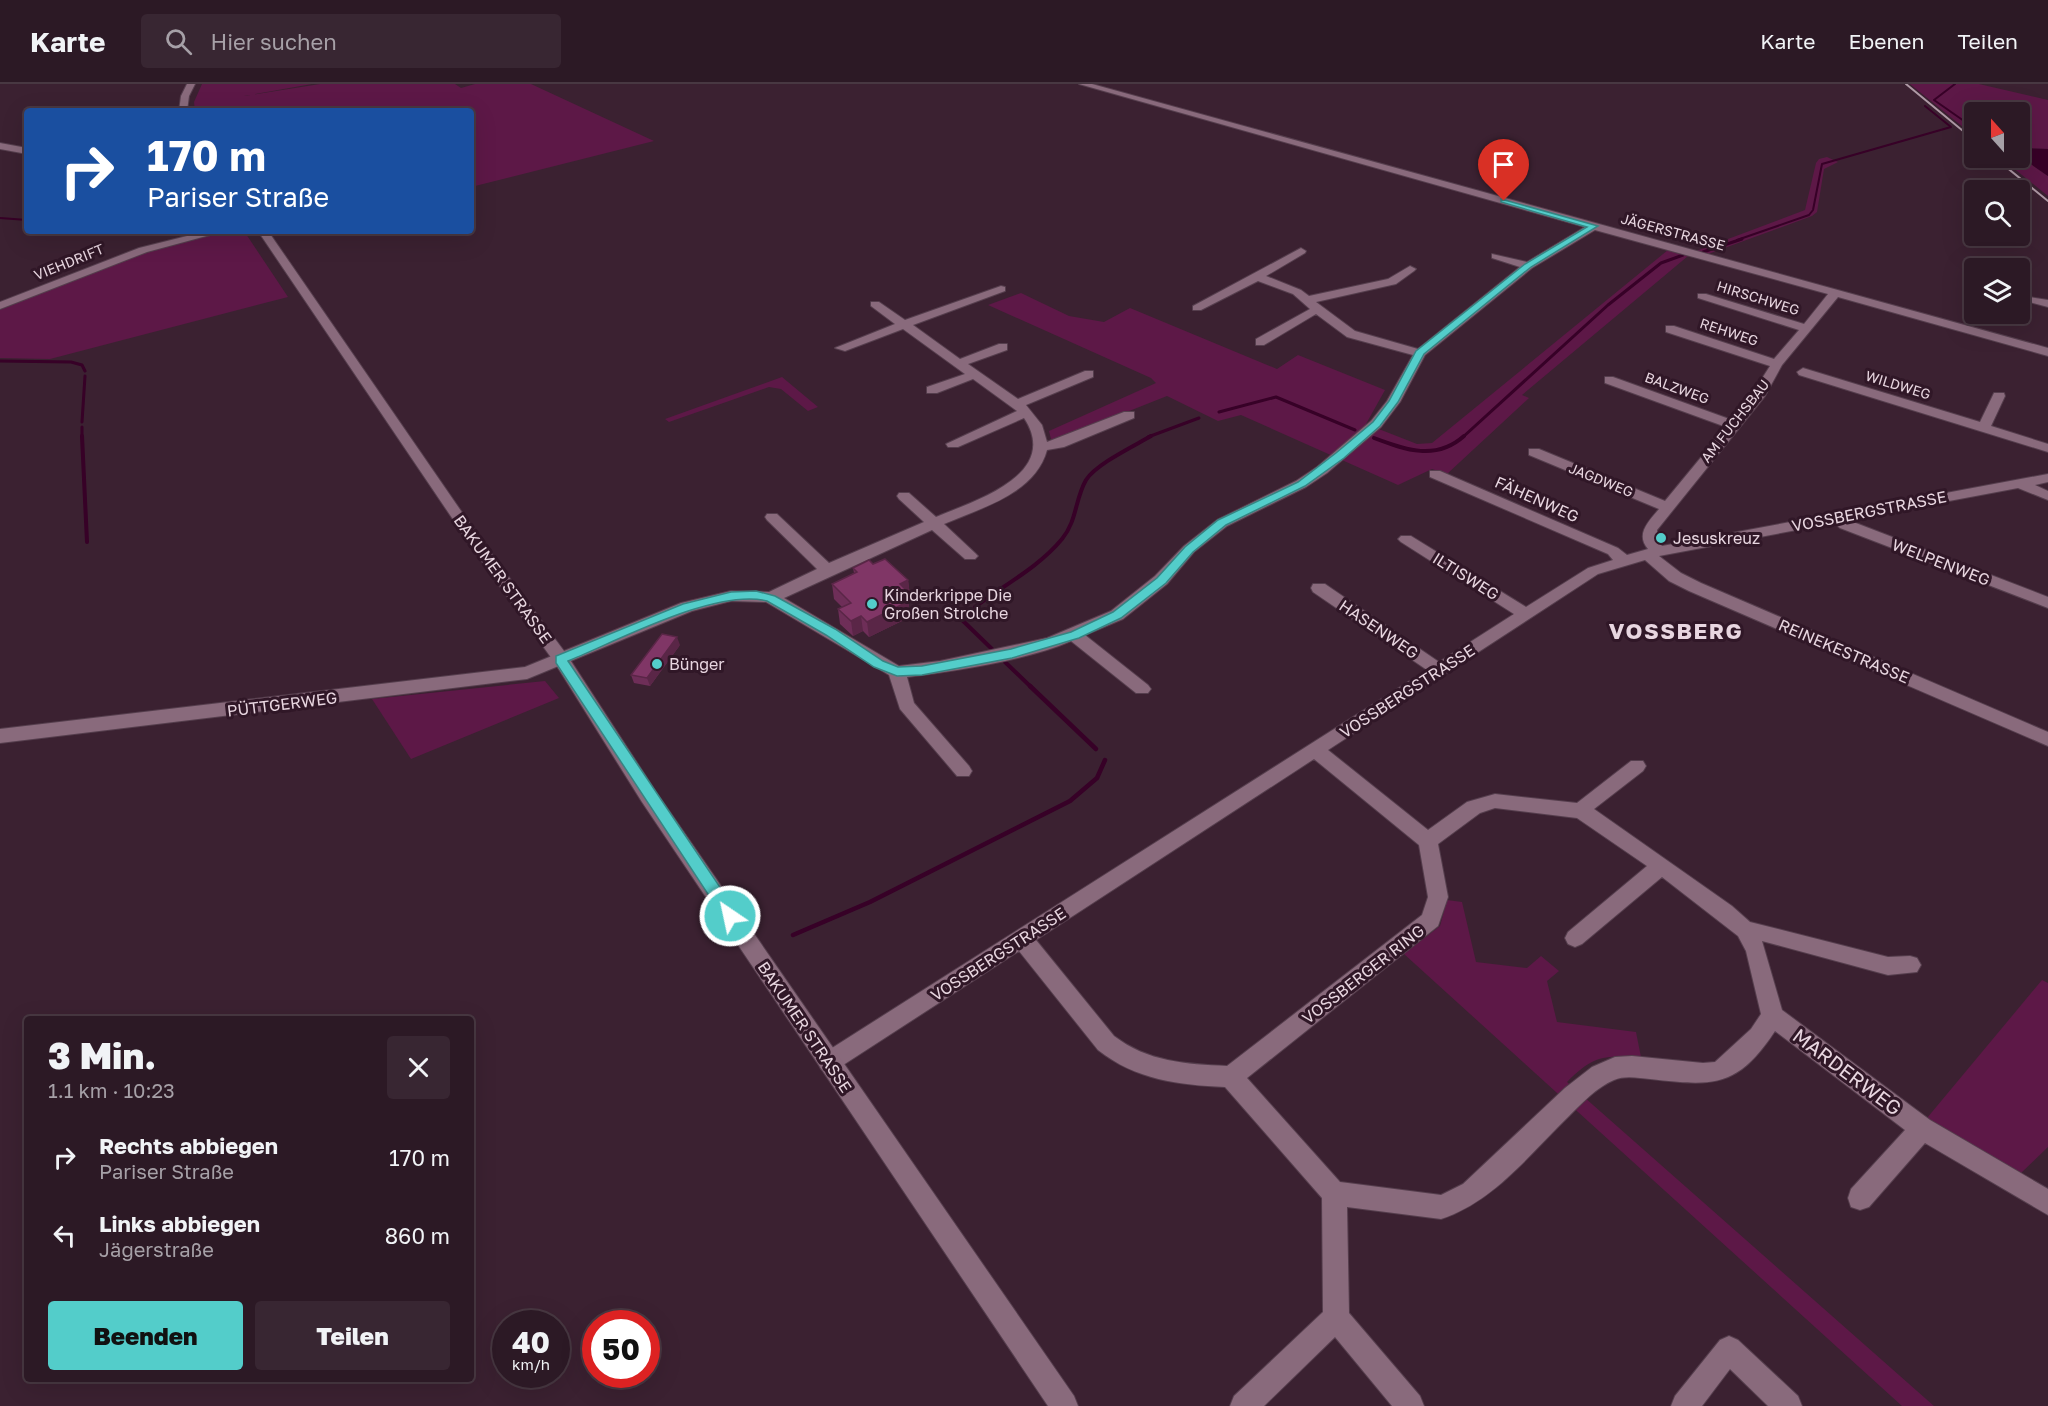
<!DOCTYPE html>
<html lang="de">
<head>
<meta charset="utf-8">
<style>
	body { margin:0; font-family:"Golos Text",sans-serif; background:#382632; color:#f1f3f6; height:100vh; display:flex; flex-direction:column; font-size:22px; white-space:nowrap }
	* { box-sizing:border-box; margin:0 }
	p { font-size:20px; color:#a6a0a7 }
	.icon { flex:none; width:33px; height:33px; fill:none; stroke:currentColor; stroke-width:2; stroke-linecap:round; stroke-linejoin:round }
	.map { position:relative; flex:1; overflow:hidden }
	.drawer { position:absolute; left:24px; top:932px; width:450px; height:366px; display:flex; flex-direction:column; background:#2c1925; border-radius:6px; box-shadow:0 6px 24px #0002,0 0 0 2px #483842 }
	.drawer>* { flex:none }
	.banner { position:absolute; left:24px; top:24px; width:450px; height:126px; border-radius:6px; box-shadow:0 6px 24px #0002,0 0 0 2px #483842; background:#1a4fa0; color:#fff; overflow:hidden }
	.needle { width:39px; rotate:339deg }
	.buttons { position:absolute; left:1964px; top:18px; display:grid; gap:12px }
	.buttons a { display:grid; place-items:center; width:66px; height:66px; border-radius:6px; background:#2c1925; box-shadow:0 6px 24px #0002,0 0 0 2px #483842; font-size:30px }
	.speed { position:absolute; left:492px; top:1226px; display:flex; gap:12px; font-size:30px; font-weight:700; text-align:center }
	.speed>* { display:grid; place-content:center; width:78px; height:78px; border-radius:50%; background:#2c1925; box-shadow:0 6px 24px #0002,0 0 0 2px #483842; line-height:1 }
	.speed small { font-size:15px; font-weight:400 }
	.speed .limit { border:9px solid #d22; background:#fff; color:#111 }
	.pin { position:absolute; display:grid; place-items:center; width:51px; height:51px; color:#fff; margin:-62px -26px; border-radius:50% 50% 50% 0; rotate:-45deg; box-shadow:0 0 6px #0007 }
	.pin .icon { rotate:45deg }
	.me { position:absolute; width:66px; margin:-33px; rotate:326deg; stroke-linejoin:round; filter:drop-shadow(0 0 4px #0008) }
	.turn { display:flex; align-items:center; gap:21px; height:126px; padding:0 24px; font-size:27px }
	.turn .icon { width:78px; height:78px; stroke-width:2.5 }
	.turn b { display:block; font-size:42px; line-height:51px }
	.round { display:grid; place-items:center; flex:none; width:63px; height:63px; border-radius:6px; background:#382632 }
	.headline { display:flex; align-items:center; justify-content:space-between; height:102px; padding:0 24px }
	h1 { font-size:36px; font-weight:800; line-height:45px }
	.primary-button { display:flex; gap:12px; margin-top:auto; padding:12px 24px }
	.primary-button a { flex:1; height:69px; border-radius:6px; background:#53cdca; color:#111; font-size:24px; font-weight:800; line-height:69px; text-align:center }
	.primary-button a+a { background:#382632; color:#f1f3f6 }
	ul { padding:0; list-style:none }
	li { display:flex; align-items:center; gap:18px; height:78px; padding:0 24px }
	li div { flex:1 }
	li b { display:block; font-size:22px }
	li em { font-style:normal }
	header { display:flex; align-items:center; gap:36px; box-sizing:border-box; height:84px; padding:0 30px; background:#2c1925; border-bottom:2px solid #483842 }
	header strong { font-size:28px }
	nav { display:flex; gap:33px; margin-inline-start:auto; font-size:21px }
	.search { width:420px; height:54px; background:#382632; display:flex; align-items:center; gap:15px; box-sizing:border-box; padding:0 21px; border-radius:6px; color:#a6a0a7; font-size:22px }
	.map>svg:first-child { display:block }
	.green { fill:#5d1847 }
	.water { fill:#370127 }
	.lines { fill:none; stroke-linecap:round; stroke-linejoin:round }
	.stream-far3 { stroke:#370127; stroke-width:2 }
	.stream-far2 { stroke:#370127; stroke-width:3 }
	.stream-far1 { stroke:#370127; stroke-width:4 }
	.stream { stroke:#370127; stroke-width:4.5 }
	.street-casing { stroke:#553e4d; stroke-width:2 }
	.secondary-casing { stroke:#553e4d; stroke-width:2 }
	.street { fill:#896a7c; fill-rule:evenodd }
	.secondary { fill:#896a7c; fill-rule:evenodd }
	.rail { stroke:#ae99a5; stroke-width:2 }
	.wall { fill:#6e2e58 }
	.shaded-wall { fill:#5a2647 }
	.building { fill:#803666; stroke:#5a2647; stroke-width:1.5 }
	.route { fill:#53cdca; stroke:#368583; stroke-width:1.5 }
	.poi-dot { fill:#53cdca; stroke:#301727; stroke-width:2 }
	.labels { text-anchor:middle; stroke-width:6; stroke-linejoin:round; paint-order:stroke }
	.far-street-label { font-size:14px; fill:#e8d6e0; stroke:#301727 }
	.street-label { font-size:16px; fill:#e8d6e0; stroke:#301727 }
	.poi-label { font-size:16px; fill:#e8d6e0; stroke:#301727; text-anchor:start }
	.near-street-label { font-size:20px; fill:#e8d6e0; stroke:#301727 }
	.district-label { font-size:22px; font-weight:bold; letter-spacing:1.5px; fill:#e8d6e0; stroke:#301727 }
</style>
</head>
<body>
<header>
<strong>Karte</strong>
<div class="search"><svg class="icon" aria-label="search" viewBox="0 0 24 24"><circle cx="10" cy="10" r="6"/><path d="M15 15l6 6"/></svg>Hier suchen</div>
<nav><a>Karte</a><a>Ebenen</a><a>Teilen</a></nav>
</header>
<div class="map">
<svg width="2048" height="1322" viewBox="0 0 2048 1322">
	<rect width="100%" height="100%" fill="#3b2131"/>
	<g class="green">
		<path d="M202,0H312L244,12L320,0H455L461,4L475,0H531L654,57L471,103V27H195L194,18Z"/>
		<path d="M1910,0H1979L2048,16V65L2019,64V28H1974V52Z"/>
		<path d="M2019,72L2048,92V112L2001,74Z"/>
		<path d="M1827,73L1838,78L1824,85L1817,128L1812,132L1708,170L1696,167L1805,126L1816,79L1819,75Z"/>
		<path d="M230,147H244L288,213L50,275L0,274V226L141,168Z"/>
		<path d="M1668,166L1688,172L1522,311L1529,314L1447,390L1432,385L1398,401L1241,331L1218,337L1167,312L1056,356L1051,355L1049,347L1156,299L1151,294L988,221L1021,209L1069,232L1104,238L1130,224L1277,285L1298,271L1385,306L1366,340L1417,360L1432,359Z"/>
		<path d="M782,293L818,323L808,327L781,305L769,303L669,338L665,335Z"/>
		<path d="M545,597L559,614L411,675L372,615Z"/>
		<path d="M1447,816L1462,818L1476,878L1527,884L1541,872L1559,887L1547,897L1557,938L1636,948L1641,973C1604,972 1595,970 1567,998L1934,1322H1902L1404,870L1440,842Z"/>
		<path d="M2042,896L2048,899V1063L2020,1090L1927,1034Z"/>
	</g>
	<path class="water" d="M2019,64L2048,65V92L2019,72Z"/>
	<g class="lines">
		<g class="stream-far3">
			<path d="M1955,0L1934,16L1974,44"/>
			<path d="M0,134L27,136"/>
			<path d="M1737,156L1809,131L1813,126L1822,80L1951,43L1925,22"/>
		</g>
		<g class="stream-far2">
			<path d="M1703,168L1742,155"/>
			<path d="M0,277L71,278L82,281L85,287"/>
			<path d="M1219,328L1276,313L1355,346"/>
			<path d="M82,338L85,292"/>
			<path d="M82,343V353"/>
			<path d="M1148,353L1199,334"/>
			<path d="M1463,353L1608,221L1661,179L1683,171"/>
		</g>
		<g class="stream-far1">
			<path d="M82,352L87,458"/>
			<path d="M1374,354C1406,366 1436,377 1464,352"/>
			<path d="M975,523C1004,501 1039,483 1062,455C1077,437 1075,415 1086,396C1096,380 1134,362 1151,352"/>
			<path d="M960,534L992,565"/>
			<path d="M1005,578L1031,603"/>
		</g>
		<g class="stream">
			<path d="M1030,602L1096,665"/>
			<path d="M793,851L870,818L1070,717L1097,694L1105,676"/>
		</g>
		<defs>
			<g id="street">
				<path d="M1079,0H1092L2048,264V272L1838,213L1782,281L1765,312L1657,446L1658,457L1662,462L2048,390V398L2035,401L2048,407V416L2018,404L1848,436L2048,513V524L1840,444L1834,439L1659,472L1681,489L1701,499L2048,648V662L1689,507L1669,497L1645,476L1598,490L1328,666L1428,746L1467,718L1495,710L1577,719L1631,677H1643L1646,682L1643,687L1594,725L1732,822L1750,838L1888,873L1910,872L1917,874L1921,881L1917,888L1888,891L1762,857L1782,926L1930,1036L2048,1105V1131L1925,1059L1869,1123L1860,1126L1851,1123L1848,1114L1851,1105L1905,1046L1775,947C1737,1005 1712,1002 1650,995C1639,994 1625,991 1614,996C1597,1003 1581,1020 1568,1033C1529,1071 1493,1118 1441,1135L1347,1123L1349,1229L1420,1312L1424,1322H1392L1335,1253L1264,1322H1230L1234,1312L1323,1228L1322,1114L1225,1003C1179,1001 1136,996 1098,966L1019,867L837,985L829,989L821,985L818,978L821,971L1427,586L1313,508L1311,504L1313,500H1325L1439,578L1514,530L1401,458L1398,455L1401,452H1411L1526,523L1588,484L1613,476L1608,470L1430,393V387H1440L1618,464L1627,471L1648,465C1635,450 1649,437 1659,425L1529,371V365H1539L1665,417L1726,343L1605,299V293H1613L1732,336L1754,307L1770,282L1666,248V242H1674L1774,275L1799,246L1698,214V210H1706L1804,240L1828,210L1595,146L1532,184L1425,271L1400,318L1381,343L1327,389L1306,403L1227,442L1194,468L1167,500L1123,535L1085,551L1148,601L1151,605L1148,609H1136L1071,557C1028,576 955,587 907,593L914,619L969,682L972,687L969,692H957L900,625L889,591L766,518L731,517L692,527L527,595L0,659V645L525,583L681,519L731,507L769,508L817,485L767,436L765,433L767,430H777L829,479L924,438L899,415L897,412L899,409H909L936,433C973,417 1062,391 1024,334L958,363H948L946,360L1017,327L973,295L937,309H927V303L965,290L903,245L845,267L835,264L895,240L871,222V218H879L905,236L1001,202L1005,203V207L913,241L960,275L999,260H1007V266L968,280L1018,315L1085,287H1093V293L1026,321L1042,341L1047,358L1124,328H1134V334L1064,363L1047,366C1035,410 981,424 944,440L975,469L978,472L975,475H965L932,446L784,514L899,582L940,577L1047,554L1111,527L1155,492L1184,462L1217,436L1296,397L1317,383L1371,337L1387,317L1413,271L1347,253L1316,230L1264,261H1256V255L1310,225L1293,210L1258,197L1201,226H1193V222L1301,164L1306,167L1305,169L1266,192L1301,206L1309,212L1388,195L1410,182L1416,185L1414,187L1396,200L1316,218L1355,247L1418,265L1520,183L1492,174V170L1527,178L1585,143ZM1314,675L1419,761L1428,813L1422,831L1227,982C1186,980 1148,978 1114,952L1036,856ZM1495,724L1577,734L1647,782L1568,848L1565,854L1568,860L1575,863L1582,860L1662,793L1738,852L1746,867L1761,930L1751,945L1715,978L1703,979L1632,972L1615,973L1592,983L1565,1004L1463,1100L1441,1111L1340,1098L1247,994L1438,842L1448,813L1438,760L1480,729Z"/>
				<path d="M0,59L27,64V70L0,65Z"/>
				<path d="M207,147H225L147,168L0,225V218L139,164Z"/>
				<path d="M2022,212L2048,216V223L2022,216Z"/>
				<path d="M1803,284L1980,338L1994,309H2004L2005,312L1991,342L2048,360V368L1799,291L1797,288Z"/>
				<path d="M1729,1252L1738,1256L1798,1312L1802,1322H1768L1730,1285L1702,1322H1671L1675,1312L1720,1256Z"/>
			</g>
			<g id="secondary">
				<path d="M187,0H195L189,12L187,27H179L181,12Z"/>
				<path d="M258,147H268L481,456L567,571L656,708L1074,1312L1078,1322H1048L642,718L555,579L471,462Z"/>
			</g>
		</defs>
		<use href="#street" class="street-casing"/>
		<use href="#secondary" class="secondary-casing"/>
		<use href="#street" class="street"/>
		<use href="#secondary" class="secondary"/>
		<g class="rail">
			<path d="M1906,0L1974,56"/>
			<path d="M1995,74L2048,117"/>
		</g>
	</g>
	<g class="wall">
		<path d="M873,480L908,496L910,512L908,513L909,523L905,525L906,535L869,553L863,547L853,552L840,540L838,525L842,523L834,515L832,500L854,489L853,484Z"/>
		<path d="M680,561L650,602L634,599L631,591Z"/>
	</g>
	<g class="shaded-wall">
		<path d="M908,496L910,512L908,513L909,523L905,525L906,535L869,553L867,538L898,513L900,500Z"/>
		<path d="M861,532L863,547L853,552L851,537Z"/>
		<path d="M677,553L680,561L650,602L647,594Z"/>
	</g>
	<g class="building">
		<path d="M885,475L908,496L900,500L908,508L898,513L905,519L867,538L861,532L851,537L838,525L851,519L832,500L857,488L853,484L869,476L873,480Z"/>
		<path d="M662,550L677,553L647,594L631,591Z"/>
	</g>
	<path class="route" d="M1501,115L1598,142L1531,183L1424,270L1398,318L1380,342L1344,374L1305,402L1226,441L1193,468L1166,499L1121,534L1079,554L1012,574L922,591L897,592L874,583L826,551L767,517C716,504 617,557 568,577L736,827L738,832L736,836H725L556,579V572L683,520L731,508L756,507L775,512L835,545L883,577L898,583L922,582L1011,565L1071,548L1113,528L1157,494L1185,463L1218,436L1298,398L1336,369L1373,338L1389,317L1416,267L1525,180L1587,143L1501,118Z"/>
	<g class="poi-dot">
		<circle cx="1661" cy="454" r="6"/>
		<circle cx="872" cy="520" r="6"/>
		<circle cx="657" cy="580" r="6"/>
	</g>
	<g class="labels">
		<g class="far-street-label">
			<text transform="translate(1673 148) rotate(15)" y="5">JÄGERSTRASSE</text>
			<text transform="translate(69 178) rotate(-22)" y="5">VIEHDRIFT</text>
			<text transform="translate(1758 214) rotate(17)" y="5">HIRSCHWEG</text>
			<text transform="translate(1729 248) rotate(18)" y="5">REHWEG</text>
			<text transform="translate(1898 301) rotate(17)" y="5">WILDWEG</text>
			<text transform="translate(1677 304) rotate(20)" y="5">BALZWEG</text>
			<text transform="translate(1735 337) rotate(-52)" y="5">AM FUCHSBAU</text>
			<text transform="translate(1601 396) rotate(22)" y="5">JAGDWEG</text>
		</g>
		<g class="street-label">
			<text transform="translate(1537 415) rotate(24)" y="6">FÄHENWEG</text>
			<text transform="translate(1869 427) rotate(-11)" y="6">VOSSBERGSTRASSE</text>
			<text transform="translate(1941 478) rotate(21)" y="6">WELPENWEG</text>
			<text transform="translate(1466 492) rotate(32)" y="6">ILTISWEG</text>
			<text transform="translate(503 495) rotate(54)" y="6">BAKUMER STRASSE</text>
			<text transform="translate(1379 545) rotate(34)" y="6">HASENWEG</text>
			<text transform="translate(1844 567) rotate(23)" y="6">REINEKESTRASSE</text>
			<text transform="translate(1407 607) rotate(-33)" y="6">VOSSBERGSTRASSE</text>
			<text transform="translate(282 620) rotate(-7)" y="6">PÜTTGERWEG</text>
			<text transform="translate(998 870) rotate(-33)" y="6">VOSSBERGSTRASSE</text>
			<text transform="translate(1363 890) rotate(-38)" y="6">VOSSBERGER RING</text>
			<text transform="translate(805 943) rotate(56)" y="6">BAKUMER STRASSE</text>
		</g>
		<g class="poi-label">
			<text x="1673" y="460">Jesuskreuz</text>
			<text x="884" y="517">Kinderkrippe Die<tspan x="884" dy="18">Großen Strolche</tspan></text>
			<text x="669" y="586">Bünger</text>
		</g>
		<g class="near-street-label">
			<text transform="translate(1847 988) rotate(37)" y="7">MARDERWEG</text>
		</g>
		<g class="district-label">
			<text x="1676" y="555">VOSSBERG</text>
		</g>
	</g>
</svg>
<div class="buttons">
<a><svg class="needle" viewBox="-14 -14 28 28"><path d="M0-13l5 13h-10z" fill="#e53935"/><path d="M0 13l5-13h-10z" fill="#a6a0a7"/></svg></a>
<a><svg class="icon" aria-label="search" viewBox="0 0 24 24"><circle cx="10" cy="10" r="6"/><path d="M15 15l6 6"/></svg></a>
<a><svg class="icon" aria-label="layers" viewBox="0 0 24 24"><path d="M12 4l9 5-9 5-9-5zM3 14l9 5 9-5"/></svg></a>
</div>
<div class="speed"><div>40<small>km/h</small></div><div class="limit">50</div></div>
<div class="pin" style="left:1504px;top:117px;background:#d93025"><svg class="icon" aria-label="arrive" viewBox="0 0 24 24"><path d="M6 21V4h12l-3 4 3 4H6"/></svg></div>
<svg class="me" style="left:730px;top:832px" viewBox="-20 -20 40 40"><circle r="17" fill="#53cdca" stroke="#fff" stroke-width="3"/><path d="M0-11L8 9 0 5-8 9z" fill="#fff"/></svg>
<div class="banner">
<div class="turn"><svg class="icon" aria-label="right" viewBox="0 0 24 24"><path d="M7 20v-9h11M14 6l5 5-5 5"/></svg><div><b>170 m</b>Pariser Straße</div></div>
</div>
<section class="drawer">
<div class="headline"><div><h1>3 Min.</h1><p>1.1 km · 10:23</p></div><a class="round"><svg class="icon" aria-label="close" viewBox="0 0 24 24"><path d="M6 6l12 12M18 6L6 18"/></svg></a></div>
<ul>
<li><svg class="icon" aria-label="right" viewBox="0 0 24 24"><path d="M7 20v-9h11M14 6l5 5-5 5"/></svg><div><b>Rechts abbiegen</b><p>Pariser Straße</p></div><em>170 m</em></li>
<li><svg class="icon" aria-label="left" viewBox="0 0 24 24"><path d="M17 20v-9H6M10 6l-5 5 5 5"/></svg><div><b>Links abbiegen</b><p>Jägerstraße</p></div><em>860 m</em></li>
</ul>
<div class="primary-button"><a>Beenden</a><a>Teilen</a></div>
</section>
</div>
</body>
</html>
